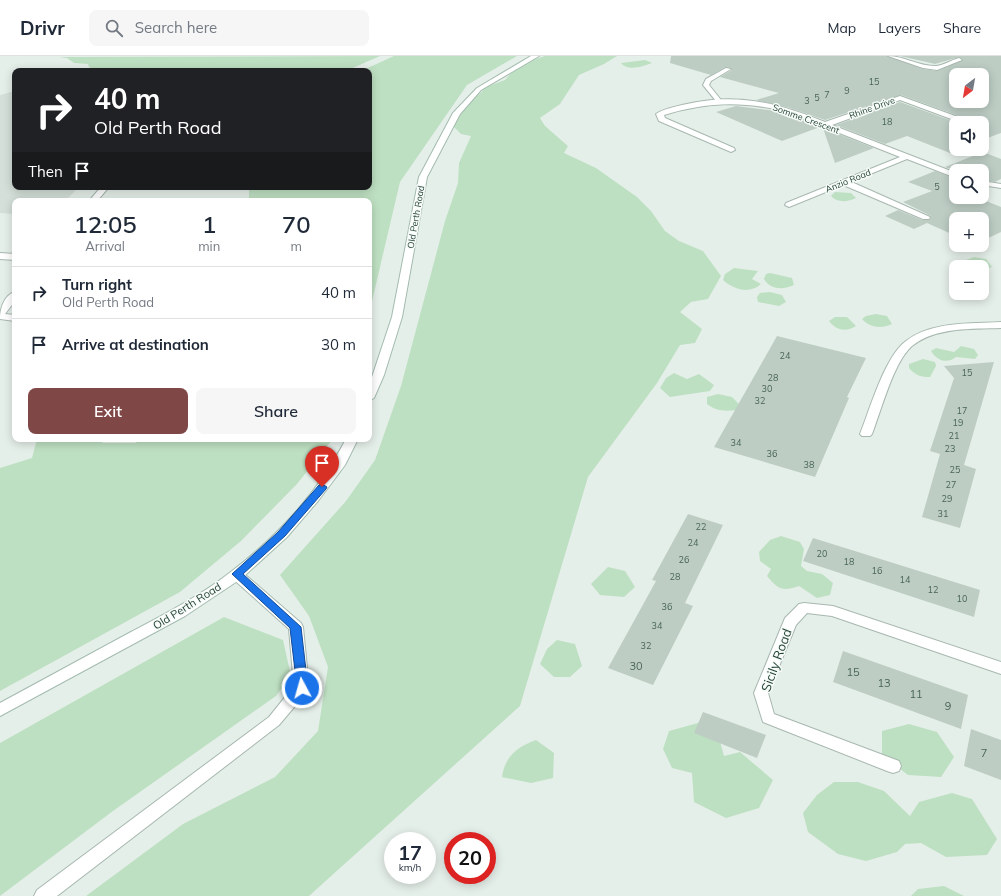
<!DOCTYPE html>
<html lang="en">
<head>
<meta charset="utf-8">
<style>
	body { margin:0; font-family:Mulish,sans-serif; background:#f6f6f7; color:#1f2937; height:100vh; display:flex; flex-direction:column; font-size:15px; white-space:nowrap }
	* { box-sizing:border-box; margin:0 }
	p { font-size:13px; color:#747a83 }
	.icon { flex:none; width:22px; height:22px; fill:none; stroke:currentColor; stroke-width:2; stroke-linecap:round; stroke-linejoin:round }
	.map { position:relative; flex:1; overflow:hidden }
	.drawer { position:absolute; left:12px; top:142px; width:360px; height:244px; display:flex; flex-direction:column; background:#fff; border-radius:8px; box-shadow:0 2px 10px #0003 }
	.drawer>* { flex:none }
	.hud { position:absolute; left:12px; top:12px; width:360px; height:122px; border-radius:8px; box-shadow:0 2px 10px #0003; background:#202124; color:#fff; overflow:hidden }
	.needle { width:26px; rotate:211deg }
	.tools { position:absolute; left:949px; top:12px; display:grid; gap:8px }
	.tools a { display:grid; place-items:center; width:40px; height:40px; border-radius:8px; background:#fff; box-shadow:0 2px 10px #0003; font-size:20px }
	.speed { position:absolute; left:384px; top:776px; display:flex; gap:8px; font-size:20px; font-weight:700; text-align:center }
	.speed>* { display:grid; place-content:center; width:52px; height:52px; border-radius:50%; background:#fff; box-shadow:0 2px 10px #0003; line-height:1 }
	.speed small { font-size:10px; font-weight:400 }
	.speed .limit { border:6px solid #d22; background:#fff; color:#111 }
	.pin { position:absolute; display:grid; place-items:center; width:34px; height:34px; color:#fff; margin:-41px -17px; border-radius:50% 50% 50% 0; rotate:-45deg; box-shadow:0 0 4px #0007 }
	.pin .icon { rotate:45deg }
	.me { position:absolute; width:44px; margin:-22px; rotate:354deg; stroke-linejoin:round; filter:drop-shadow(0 0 3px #0008) }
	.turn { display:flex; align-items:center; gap:14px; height:84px; padding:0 16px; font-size:18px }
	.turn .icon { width:52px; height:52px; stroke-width:2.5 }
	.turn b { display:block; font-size:28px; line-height:34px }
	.then { display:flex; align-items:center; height:38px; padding:0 16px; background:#0003; gap:8px; font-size:15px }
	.eta { display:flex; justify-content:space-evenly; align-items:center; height:68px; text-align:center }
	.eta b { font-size:24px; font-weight:600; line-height:28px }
	.cta { display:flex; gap:8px; margin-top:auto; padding:8px 16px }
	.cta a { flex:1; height:46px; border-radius:8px; background:#804747; color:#fff; font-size:16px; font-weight:600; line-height:46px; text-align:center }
	.cta a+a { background:#f6f6f7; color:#1f2937 }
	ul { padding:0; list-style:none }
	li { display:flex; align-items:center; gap:12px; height:52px; padding:0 16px; border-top:1px solid #e0e1e3 }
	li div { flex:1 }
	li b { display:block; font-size:15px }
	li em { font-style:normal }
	header { display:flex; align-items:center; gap:24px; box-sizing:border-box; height:56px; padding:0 20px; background:#fff; border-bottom:1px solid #e0e1e3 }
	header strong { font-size:19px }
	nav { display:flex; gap:22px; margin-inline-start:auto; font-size:14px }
	.search { width:280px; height:36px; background:#f6f6f7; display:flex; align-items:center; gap:10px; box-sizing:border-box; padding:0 14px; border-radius:8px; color:#747a83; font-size:15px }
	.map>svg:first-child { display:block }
	.built { fill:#d3dfd8 }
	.green { fill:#bee0c2 }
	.building { fill:#bdcdc4; fill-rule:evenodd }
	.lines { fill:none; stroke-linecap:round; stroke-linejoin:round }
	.lane-casing { stroke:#a7b8af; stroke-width:2 }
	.street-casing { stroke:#a7b8af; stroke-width:2 }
	.secondary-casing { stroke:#a3bbaf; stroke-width:2 }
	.lane { fill:#fff; fill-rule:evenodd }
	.street { fill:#fff; fill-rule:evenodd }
	.secondary { fill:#fff; fill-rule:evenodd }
	.route { fill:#1a73e8; stroke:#114b97 }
	.labels { text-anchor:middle; stroke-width:3; stroke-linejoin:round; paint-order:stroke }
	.number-label { font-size:9px; fill:#4a6559 }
	.far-street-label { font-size:9px; fill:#234235; stroke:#f6fbf8 }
	.street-label { font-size:11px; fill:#234235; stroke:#f6fbf8 }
	.near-number-label { font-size:11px; fill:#4a6559 }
	.near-street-label { font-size:13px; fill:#234235; stroke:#f6fbf8 }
</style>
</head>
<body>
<header>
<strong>Drivr</strong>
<div class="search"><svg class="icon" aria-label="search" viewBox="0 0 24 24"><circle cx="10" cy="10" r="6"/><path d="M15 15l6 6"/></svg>Search here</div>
<nav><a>Map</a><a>Layers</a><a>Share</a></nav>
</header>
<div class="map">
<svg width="1001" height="840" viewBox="0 0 1001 840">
	<rect width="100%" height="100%" fill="#e5efe9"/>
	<path class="built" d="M15,35V131H79L65,145H15V158L0,157V39Z"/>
	<g class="green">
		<path d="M380,0L346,15H97L89,11L88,8L74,7L67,2L59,1Z"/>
		<path d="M394,0H517L467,29L400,126L369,258V145H249V131H369V15H361Z"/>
		<path d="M545,0H617L604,8L579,19L560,48L540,62L545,70L568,90L564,97L596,112L637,141L651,155L665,175L679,185L703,195L721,220L708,243L691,246L680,256L702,273L695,287L680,289L657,327L588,421L520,650L309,840H86L183,768L275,721L318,675L328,611L309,560L280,519L346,445L375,404L401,330L445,165L458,127L459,107L471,80L461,78L452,69L454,63C459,60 465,57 463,49L482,36L483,32L505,24L511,17L527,6Z"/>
		<path d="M645,4L652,7C644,10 628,16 621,7Z"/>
		<path d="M835,136L851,137L856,142C848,146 837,147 831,140Z"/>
		<path d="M974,201L986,203L992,211L982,215V211L957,210L966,204Z"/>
		<path d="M734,212L758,215L752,223L761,228C749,239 733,233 723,224L725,218Z"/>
		<path d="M770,217L792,222L794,229C784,234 770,234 764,223L766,218Z"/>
		<path d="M770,236L782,239L786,246L779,250L758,246L757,241L760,237Z"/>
		<path d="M876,258L887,260L892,268C882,273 870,272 862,263L866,260Z"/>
		<path d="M835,261H847L856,270C847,276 836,275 829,265Z"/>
		<path d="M961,290L974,293L978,299L975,303L956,301C947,308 937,305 931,295L936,292L954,296Z"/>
		<path d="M923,303L935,306L936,310L930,321C921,321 916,320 909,312V308Z"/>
		<path d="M674,317L687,323L699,318L714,329L710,335L670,341L660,332L666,322Z"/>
		<path d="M718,338L732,341L741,350L738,354C726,355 717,356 707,348V341Z"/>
		<path d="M37,383H104L102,387H136L138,383H333L297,428L241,485L180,536L0,635V412L32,402Z"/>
		<path d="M781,480L800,486L804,493L801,510L807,515L822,518L833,527L830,539L817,542L799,530C782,536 778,533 767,520L771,513L760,505L759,496L770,484Z"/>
		<path d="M608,511L625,515L635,531L624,541L600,539L591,528Z"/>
		<path d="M224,561L283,584L291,620L276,640L113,755L0,840V687Z"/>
		<path d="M557,584L575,588L582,610L570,621H554L540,608L547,593Z"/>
		<path d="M698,667L716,671L724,700L740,696L773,724L759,752L726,762L694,746L692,717L672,712L663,693L669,675Z"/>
		<path d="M909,668L937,676L954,701L941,721L908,719L882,699V675Z"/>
		<path d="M536,684L554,697L553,722L531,727L502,721C505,700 517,691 536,684Z"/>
		<path d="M834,726H858L884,735L910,760L919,746L952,737L972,743L997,783L987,799L946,801L921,787L905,788L897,796L866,805L838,798L808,776L803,757L817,739Z"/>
		<path d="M944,830L964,840H911L918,833Z"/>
	</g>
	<g class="building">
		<path d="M671,0H887L923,13L937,15L963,4L959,1L935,8L900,0H1001V77L982,84V67H967L970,66V64L901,39L825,64L790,52L756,44L779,37L720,21L732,14L731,12L725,11L711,19L670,7ZM956,19H982V45H956Z"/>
		<path d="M900,46L958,67H956V93H960L950,97L907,80L885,88L836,69Z"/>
		<path d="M736,50L784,56L820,71L782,85L716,56Z"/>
		<path d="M823,72L874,92L835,107Z"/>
		<path d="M983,96L1001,103V123L995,126L982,124V115H956L945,111Z"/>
		<path d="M935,115L956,123V141H976L1001,151V176L982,185V163H956V180L927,167L914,173L885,160L898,154L922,164H930L931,160L903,146L932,135L908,126Z"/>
		<path d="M777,280L866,302L847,341L849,342L815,421L714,391Z"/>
		<path d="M994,306L964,409L976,413L960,472L922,461L940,398L930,395L954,322L944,310Z"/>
		<path d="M688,458L723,469L685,547L693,550L653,629L608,612L656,525L652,524Z"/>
		<path d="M813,482L980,534L974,561L803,505Z"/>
		<path d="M843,595L968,639L961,673L833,626Z"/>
		<path d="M703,656L766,679L757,702L694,677Z"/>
		<path d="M971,673L1001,684V724L964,710Z"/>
	</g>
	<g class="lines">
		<defs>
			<g id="lane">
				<path d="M726,12L731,13L711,25L709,29L721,44L716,45L703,29L706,23Z"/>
				<path d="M841,124H847L930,161L929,163H923L841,128Z"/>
				<path d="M237,514L242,516L301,567L303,571L309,632L307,636L279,669L57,840H34L37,834L269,661L294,630L289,573L232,522L230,519L232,516Z"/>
			</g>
			<g id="street">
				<path d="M888,0C904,0 918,10 935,10C943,10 951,4 959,2L962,4L937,14L923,12Z"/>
				<path d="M900,40L969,65L962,67L900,44L832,69L956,117V122L907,103L789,151L785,149L786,147L900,101L784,55C740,45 707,46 664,59L665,62L734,92L735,94L731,96L659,65L656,58C663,53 674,51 682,49C736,36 775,46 825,66Z"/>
				<path d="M982,125L1001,128V132L982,129Z"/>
				<path d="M101,131H109L97,145H89Z"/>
				<path d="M0,197L15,198V204L0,203Z"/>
				<path d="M15,236V245L5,258L15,259V265L0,263C0,253 4,239 15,236Z"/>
				<path d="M1001,266V272C973,273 935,271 912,290C894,305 881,355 872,378L870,380H862L860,378C870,353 885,300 906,285C931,265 971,268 1001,266Z"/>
				<path d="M804,547L833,550L1001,606V618L832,560L807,557L796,569L768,637L774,658L899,705L901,710L899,715L893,717L887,715L763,666L754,637L785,562L799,548Z"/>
			</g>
			<g id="secondary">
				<path d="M531,0H539L481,34L460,58L427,121L402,261L384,319L374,342L369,345V330L392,261L419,121L453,57L477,32Z"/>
				<path d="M346,383H358L345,409L318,445L287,481L242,522L185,560L0,660V647C44,623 87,600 131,576C165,558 202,539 232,515C278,480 320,434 346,383Z"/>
			</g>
		</defs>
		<use href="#lane" class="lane-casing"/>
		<use href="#street" class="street-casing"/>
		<use href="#secondary" class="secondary-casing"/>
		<use href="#lane" class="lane"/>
		<use href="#street" class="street"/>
		<use href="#secondary" class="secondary"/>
	</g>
	<path class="route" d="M322,428L327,431L326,433L285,480L243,518L301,571L308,632L306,635H298L297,632L290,572L232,518L278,476L319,429Z"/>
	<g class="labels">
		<g class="number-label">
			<text x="874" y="29">15</text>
			<text x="847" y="38">9</text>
			<text x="827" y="42">7</text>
			<text x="817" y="45">5</text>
			<text x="807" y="48">3</text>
			<text x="887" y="69">18</text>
			<text x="937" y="134">5</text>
			<text x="785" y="303">24</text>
			<text x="967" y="320">15</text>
			<text x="773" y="325">28</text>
			<text x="767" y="336">30</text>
			<text x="760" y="348">32</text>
			<text x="962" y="358">17</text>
			<text x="958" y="370">19</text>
			<text x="954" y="383">21</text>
			<text x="736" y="390">34</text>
			<text x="950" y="396">23</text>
			<text x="772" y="401">36</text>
			<text x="809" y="412">38</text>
			<text x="955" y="417">25</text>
			<text x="951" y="432">27</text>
			<text x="947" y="446">29</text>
			<text x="943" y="461">31</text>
			<text x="701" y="474">22</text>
			<text x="693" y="490">24</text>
			<text x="822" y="501">20</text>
			<text x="684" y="507">26</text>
			<text x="849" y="509">18</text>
			<text x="877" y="518">16</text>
			<text x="675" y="524">28</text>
			<text x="905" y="527">14</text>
			<text x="933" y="537">12</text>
			<text x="962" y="546">10</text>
			<text x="667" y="554">36</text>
			<text x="657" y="573">34</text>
			<text x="646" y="593">32</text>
		</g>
		<g class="far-street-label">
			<text transform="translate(872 52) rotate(-20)" y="3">Rhine Drive</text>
			<text transform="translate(806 63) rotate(20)" y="3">Somme Crescent</text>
			<text transform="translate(848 125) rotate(-22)" y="3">Anzio Road</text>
			<text transform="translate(416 161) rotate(-80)" y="3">Old Perth Road</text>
		</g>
		<g class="street-label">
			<text transform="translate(187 550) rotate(-32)" y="4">Old Perth Road</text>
		</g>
		<g class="near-number-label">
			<text x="636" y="614">30</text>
			<text x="853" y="620">15</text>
			<text x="884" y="631">13</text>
			<text x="916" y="642">11</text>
			<text x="948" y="654">9</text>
			<text x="984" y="701">7</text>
		</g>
		<g class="near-street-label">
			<text transform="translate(776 604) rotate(-70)" y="5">Sicily Road</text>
		</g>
	</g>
</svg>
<div class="tools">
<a><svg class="needle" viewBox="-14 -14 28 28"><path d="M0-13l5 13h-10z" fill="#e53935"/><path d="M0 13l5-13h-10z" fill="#747a83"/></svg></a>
<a><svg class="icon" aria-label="sound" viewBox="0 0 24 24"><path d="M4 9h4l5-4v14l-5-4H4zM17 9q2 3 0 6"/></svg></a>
<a><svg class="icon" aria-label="search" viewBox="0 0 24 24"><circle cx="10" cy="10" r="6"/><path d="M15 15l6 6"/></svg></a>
<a>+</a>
<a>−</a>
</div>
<div class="speed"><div>17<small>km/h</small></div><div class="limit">20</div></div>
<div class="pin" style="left:322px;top:431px;background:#d93025"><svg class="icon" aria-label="arrive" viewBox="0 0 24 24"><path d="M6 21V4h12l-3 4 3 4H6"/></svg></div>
<svg class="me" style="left:302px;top:632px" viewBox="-20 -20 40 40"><circle r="17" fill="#1a73e8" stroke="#fff" stroke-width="3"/><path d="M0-11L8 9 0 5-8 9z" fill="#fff"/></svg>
<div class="hud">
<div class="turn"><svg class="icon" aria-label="right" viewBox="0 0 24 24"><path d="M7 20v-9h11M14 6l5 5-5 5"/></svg><div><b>40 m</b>Old Perth Road</div></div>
<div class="then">Then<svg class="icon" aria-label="arrive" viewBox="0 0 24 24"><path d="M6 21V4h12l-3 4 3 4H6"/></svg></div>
</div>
<section class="drawer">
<div class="eta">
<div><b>12:05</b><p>Arrival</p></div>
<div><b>1</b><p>min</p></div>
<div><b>70</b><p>m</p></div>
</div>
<ul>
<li><svg class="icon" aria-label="right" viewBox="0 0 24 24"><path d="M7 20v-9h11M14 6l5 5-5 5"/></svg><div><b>Turn right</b><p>Old Perth Road</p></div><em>40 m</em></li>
<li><svg class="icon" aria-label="arrive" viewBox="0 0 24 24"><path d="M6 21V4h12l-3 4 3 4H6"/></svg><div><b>Arrive at destination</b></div><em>30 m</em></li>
</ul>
<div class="cta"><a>Exit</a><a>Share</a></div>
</section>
</div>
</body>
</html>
